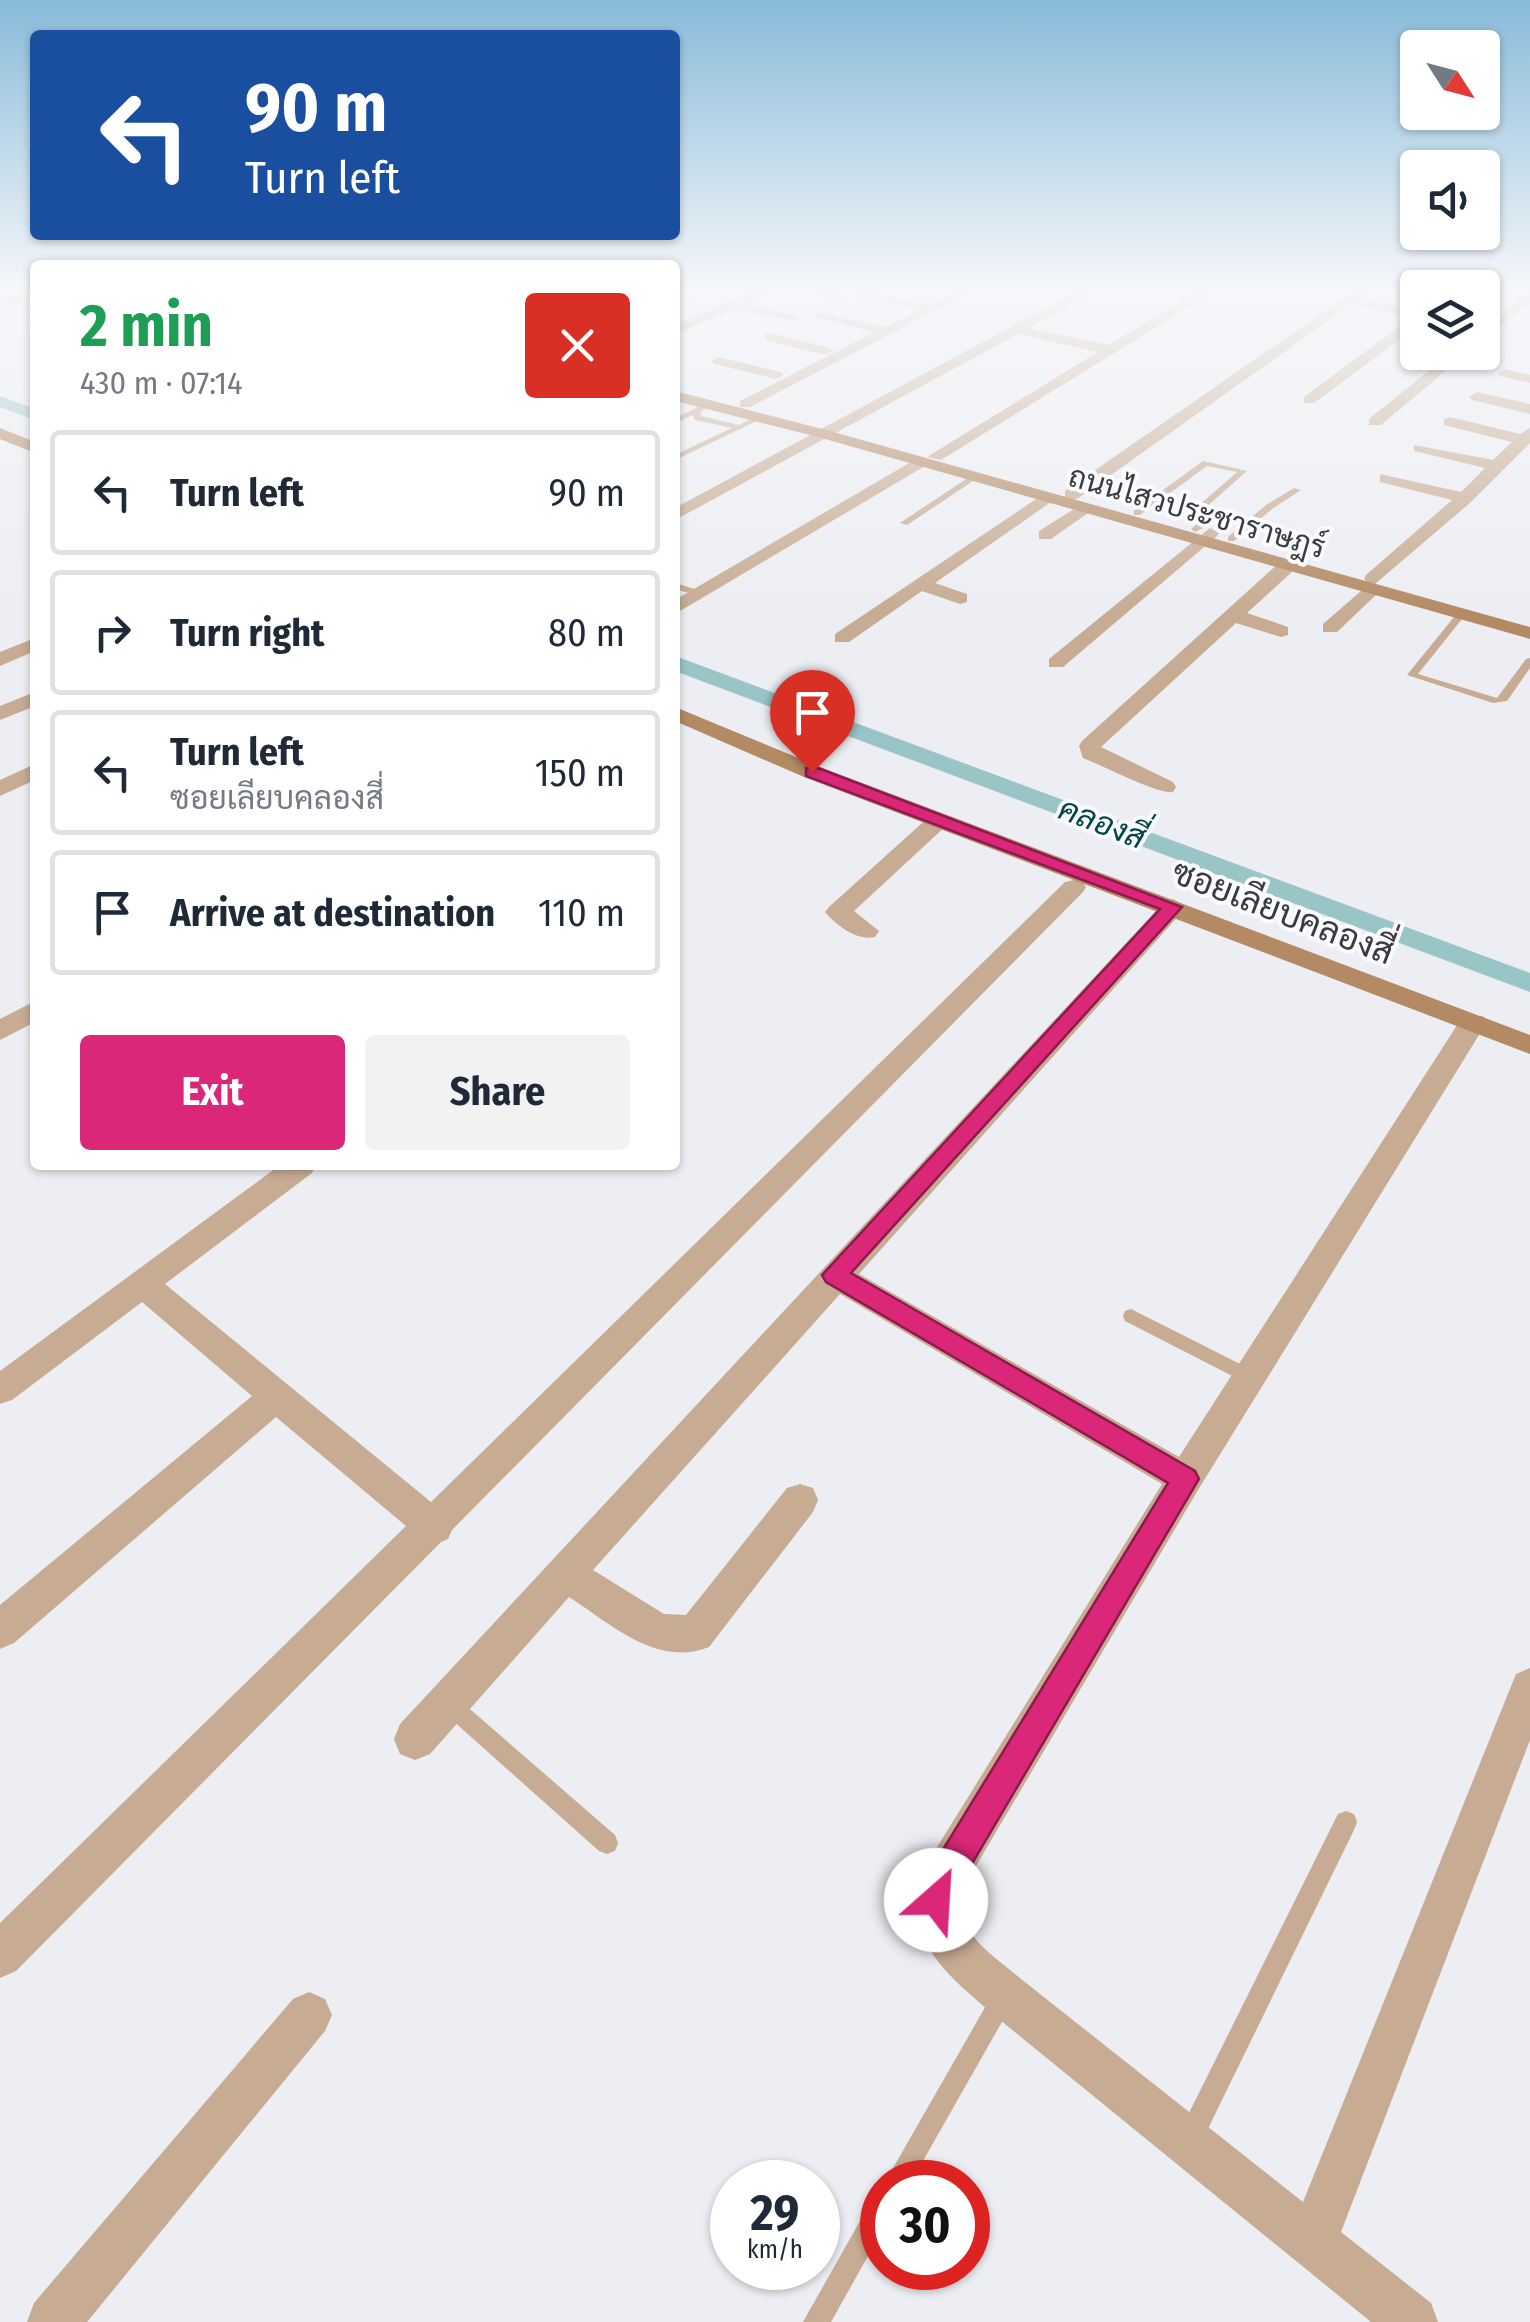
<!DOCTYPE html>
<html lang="en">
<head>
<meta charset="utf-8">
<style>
	body { margin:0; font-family:"Fira Sans Condensed",Sarabun,sans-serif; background:#f2f2f3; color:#1f2937; height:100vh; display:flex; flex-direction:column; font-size:38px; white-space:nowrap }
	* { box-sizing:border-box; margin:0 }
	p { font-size:32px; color:#747a83 }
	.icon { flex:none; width:55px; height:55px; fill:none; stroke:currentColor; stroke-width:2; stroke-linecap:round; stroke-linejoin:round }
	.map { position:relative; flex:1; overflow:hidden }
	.panel { position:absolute; left:30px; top:260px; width:650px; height:910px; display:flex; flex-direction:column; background:#fff; border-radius:10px; box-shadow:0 2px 8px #0004 }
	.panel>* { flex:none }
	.top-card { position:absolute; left:30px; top:30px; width:650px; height:210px; border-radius:10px; box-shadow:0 2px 8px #0004; background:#1a4fa0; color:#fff; overflow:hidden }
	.needle { width:65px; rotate:126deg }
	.buttons { position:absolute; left:1400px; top:30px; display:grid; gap:20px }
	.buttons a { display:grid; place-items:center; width:100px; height:100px; border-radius:10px; background:#fff; box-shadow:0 2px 8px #0004; font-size:50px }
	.speed { position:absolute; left:710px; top:2160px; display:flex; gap:20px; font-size:50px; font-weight:700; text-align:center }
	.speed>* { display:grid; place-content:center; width:130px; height:130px; border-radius:50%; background:#fff; box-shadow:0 2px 8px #0004; line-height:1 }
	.speed small { font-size:25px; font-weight:400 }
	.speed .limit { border:15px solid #d22; background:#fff; color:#111 }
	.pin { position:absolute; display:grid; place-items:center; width:85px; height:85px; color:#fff; margin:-102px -42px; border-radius:50% 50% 50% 0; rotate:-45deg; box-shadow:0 0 10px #0007 }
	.pin .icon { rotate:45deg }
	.me { position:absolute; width:110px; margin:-55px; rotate:26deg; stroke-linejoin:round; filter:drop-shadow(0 0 8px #0008) }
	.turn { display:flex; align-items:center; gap:35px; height:210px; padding:0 50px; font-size:45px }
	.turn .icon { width:130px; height:130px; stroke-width:2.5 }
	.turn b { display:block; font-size:70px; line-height:85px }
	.round { display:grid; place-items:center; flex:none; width:105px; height:105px; border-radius:10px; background:#f2f2f3 }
	.overview { display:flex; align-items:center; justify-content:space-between; height:170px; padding:0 50px }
	h1 { font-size:60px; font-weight:700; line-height:75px; color:#1e9e55 }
	.cta { display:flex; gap:20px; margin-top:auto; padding:20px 50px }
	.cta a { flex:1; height:115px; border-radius:10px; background:#db2777; color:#fff; font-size:40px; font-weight:700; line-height:115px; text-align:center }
	.cta a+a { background:#f2f2f3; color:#1f2937 }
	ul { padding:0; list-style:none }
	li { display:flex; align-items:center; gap:30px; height:125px; margin:0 20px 15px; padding:0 30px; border:5px solid #e0e1e3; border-radius:10px }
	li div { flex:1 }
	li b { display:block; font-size:38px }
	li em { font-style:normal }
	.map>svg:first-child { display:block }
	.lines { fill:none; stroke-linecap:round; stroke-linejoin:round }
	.canal { fill:#99c5c6; fill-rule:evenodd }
	.lane { fill:#c7ab92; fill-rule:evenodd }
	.street { fill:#c7ab92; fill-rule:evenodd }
	.secondary { fill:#b38a64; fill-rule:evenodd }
	.route { fill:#db2777; stroke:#8e194d; stroke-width:2.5 }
	.labels { text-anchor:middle; stroke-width:8; stroke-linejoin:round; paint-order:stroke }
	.far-street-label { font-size:30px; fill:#3a3b3d; stroke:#fafbff }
	.far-water-label { font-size:32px; font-style:italic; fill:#004648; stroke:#fafbff }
	.street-label { font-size:35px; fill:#3a3b3d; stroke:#fafbff }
</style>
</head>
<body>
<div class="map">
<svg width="1530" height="2322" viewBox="0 0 1530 2322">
	<rect width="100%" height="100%" fill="#eceef3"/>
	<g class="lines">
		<g class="canal">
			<path d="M0,396L35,409V420L0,407Z"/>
			<path d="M675,656L1530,973V992L675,671Z"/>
		</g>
		<g class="lane">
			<path d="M700,406L707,408L700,412L701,416L739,425L758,415L765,417L675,460V455L732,428L695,420L693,415L675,423V418Z"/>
			<path d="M1203,461L1247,471L1204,509L1205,527L1195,532L1191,529L1197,524L1196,508L1237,472L1207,466L1140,515H1134V511Z"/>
			<path d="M972,475L979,477L907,525L900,523Z"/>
			<path d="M1294,488L1301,490L1272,509L1234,541H1228V537L1266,505Z"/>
			<path d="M675,583L702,591L704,593L699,596L675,589Z"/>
			<path d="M1458,612L1466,614L1418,674L1497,698L1526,659L1530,658V668L1507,701L1493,703L1407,675Z"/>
			<path d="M1131,1309L1256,1372L1259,1377L1256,1382L1250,1384L1244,1382L1125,1321L1123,1316L1125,1311Z"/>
			<path d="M449,1694L456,1697L615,1835L618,1843L615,1851L607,1854L599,1851L442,1711L439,1704L442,1697Z"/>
			<path d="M1346,1811L1354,1814L1357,1822L1354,1830L1200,2145L1191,2148L1182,2145L1179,2136L1182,2127L1338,1814Z"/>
			<path d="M1003,1986L1011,1990L1015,1998L1011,2006L911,2182H885L995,1990Z"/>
			<path d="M882,2194V2231L831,2322H803L873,2198Z"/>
		</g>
		<g class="street">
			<path d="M35,290V297L0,307V299Z"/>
			<path d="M757,290H775L748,304L798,316V322L735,309L675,334V325Z"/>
			<path d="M807,290H830L848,297L841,301Z"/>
			<path d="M864,290L929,305L958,290H975L750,407H740V401L875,332L815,317V311L886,327L918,310L858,297V291Z"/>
			<path d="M1079,290H1095L1029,328L1109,345L1200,290H1216L941,460L927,457L1098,352L1018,334L675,520V508Z"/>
			<path d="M1355,290H1370L1361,298L1418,310V326L1314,403H1304V397L1412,317L1352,304L1077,499H1065V491Z"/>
			<path d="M1530,292V303L1482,339V328Z"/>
			<path d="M770,333L831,348L833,351L826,355L765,340V334Z"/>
			<path d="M1452,352H1468L1381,425H1369V419Z"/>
			<path d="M719,357L781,372L783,375L776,379L714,364L712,361Z"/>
			<path d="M1505,369L1530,375V383L1500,376L1498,373Z"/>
			<path d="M1477,392L1530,404V414L1472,400L1469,397Z"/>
			<path d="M1450,417L1520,434L1530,428V443L1471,502L1375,584L1380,589L1378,593L1337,632H1323V624L1369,584L1364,579L1366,575L1452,500L1380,482V474L1461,492L1485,468L1414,451V445L1493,460L1512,442L1444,425V419Z"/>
			<path d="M916,459L930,463L675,614V600Z"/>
			<path d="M1045,493L1054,498L1051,502L935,583L967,594V602L960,604L922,591L849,642H835V634Z"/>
			<path d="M1082,504L1091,509L1088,513L1051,539H1039V531Z"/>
			<path d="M1210,528L1219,533L1216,537L1063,667H1049V659Z"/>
			<path d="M1287,560L1296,566L1294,570L1247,613L1288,627V635L1281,637L1236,623L1101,747L1173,782L1176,787L1173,792C1159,795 1102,765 1083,758L1079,746L1082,741L1280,562Z"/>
			<path d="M35,638V651L0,666V652Z"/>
			<path d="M35,692V706L0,720V706Z"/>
			<path d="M35,764V780L0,796V780Z"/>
			<path d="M939,813L951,820L947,825L854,911L879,931L875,937C857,941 837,926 825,912L829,907L931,815Z"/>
			<path d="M1074,880L1083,882L1086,887L1083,892L452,1530L448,1539L441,1542L16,1971L0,1978V1923L406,1526L276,1417L14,1643L0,1649V1605L252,1396L142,1302L12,1400L0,1404V1371L280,1165H316L312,1173L165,1284L431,1502L1065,882Z"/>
			<path d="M1173,899L1186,907L1182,912L859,1274L1179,1457L1463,1016H1483L1487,1022L1198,1490L963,1888C954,1934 990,1952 1021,1979L1303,2202L1516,1674L1530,1668V1740L1341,2232L1431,2303L1438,2322H1371L989,2011C941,1969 898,1935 926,1865L1162,1484L840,1294L593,1570L664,1614L686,1615L787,1488L800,1484L813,1488L818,1500L813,1512L709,1647C657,1668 611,1624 569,1597L430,1754L415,1760L400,1754L394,1739L400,1724L1164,902Z"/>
			<path d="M35,1001V1022L0,1040V1019Z"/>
			<path d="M309,1992L325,1999L332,2015L325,2031L87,2322H27L34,2303L293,1999Z"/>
		</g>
		<g class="secondary">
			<path d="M675,391L830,431L1530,627V639L818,437L675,401Z"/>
			<path d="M0,428L35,442V453L0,439Z"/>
			<path d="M675,707L820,767L1530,1035V1054L804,777L675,721Z"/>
		</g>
	</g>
	<linearGradient id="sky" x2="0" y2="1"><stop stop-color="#88bbda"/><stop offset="0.47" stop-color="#f6f7fa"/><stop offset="1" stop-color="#f6f7fa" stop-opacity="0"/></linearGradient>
	<rect width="1530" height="615" fill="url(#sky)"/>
	<path class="route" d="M806,768H818L1182,907L851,1273L1195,1471L1199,1479L957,1889L948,1912L936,1917L925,1912L920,1900L931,1869L1168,1483L826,1282L822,1275L1160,909L806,776Z"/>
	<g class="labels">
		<g class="far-street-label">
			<text transform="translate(1197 512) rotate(16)" y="10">ถนนไสวประชาราษฎร์</text>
		</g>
		<g class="far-water-label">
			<text transform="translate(1102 823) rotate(21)" y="11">คลองสี่</text>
		</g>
		<g class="street-label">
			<text transform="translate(1283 912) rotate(21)" y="12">ซอยเลียบคลองสี่</text>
		</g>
	</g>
</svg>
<div class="buttons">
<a><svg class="needle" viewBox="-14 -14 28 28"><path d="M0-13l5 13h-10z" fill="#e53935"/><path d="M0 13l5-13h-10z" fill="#747a83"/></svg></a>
<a><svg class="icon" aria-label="sound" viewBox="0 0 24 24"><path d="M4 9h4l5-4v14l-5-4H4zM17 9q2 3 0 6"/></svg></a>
<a><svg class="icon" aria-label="layers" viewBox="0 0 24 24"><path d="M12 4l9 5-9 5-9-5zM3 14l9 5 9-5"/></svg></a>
</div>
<div class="speed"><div>29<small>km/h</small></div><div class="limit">30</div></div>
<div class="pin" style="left:812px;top:772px;background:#d93025"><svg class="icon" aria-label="arrive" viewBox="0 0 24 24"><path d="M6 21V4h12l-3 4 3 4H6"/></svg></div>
<svg class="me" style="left:936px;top:1900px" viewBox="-20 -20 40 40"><circle r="19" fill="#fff"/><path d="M0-13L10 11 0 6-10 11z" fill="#db2777"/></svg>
<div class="top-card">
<div class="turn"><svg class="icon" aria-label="left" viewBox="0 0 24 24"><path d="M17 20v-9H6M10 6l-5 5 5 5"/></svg><div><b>90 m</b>Turn left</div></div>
</div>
<section class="panel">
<div class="overview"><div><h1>2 min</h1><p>430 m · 07:14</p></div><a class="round" style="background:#d93025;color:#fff"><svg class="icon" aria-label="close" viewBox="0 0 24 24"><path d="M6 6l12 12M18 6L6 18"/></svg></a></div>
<ul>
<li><svg class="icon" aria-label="left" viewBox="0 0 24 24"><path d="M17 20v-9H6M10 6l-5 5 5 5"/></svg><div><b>Turn left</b></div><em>90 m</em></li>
<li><svg class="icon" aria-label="right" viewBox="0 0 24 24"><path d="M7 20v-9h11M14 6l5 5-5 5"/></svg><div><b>Turn right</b></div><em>80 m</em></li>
<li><svg class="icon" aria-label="left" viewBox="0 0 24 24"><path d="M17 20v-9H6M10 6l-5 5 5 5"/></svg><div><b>Turn left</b><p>ซอยเลียบคลองสี่</p></div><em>150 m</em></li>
<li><svg class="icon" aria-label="arrive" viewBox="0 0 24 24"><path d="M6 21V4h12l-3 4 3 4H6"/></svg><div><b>Arrive at destination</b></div><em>110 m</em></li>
</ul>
<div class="cta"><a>Exit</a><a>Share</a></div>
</section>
</div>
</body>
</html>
